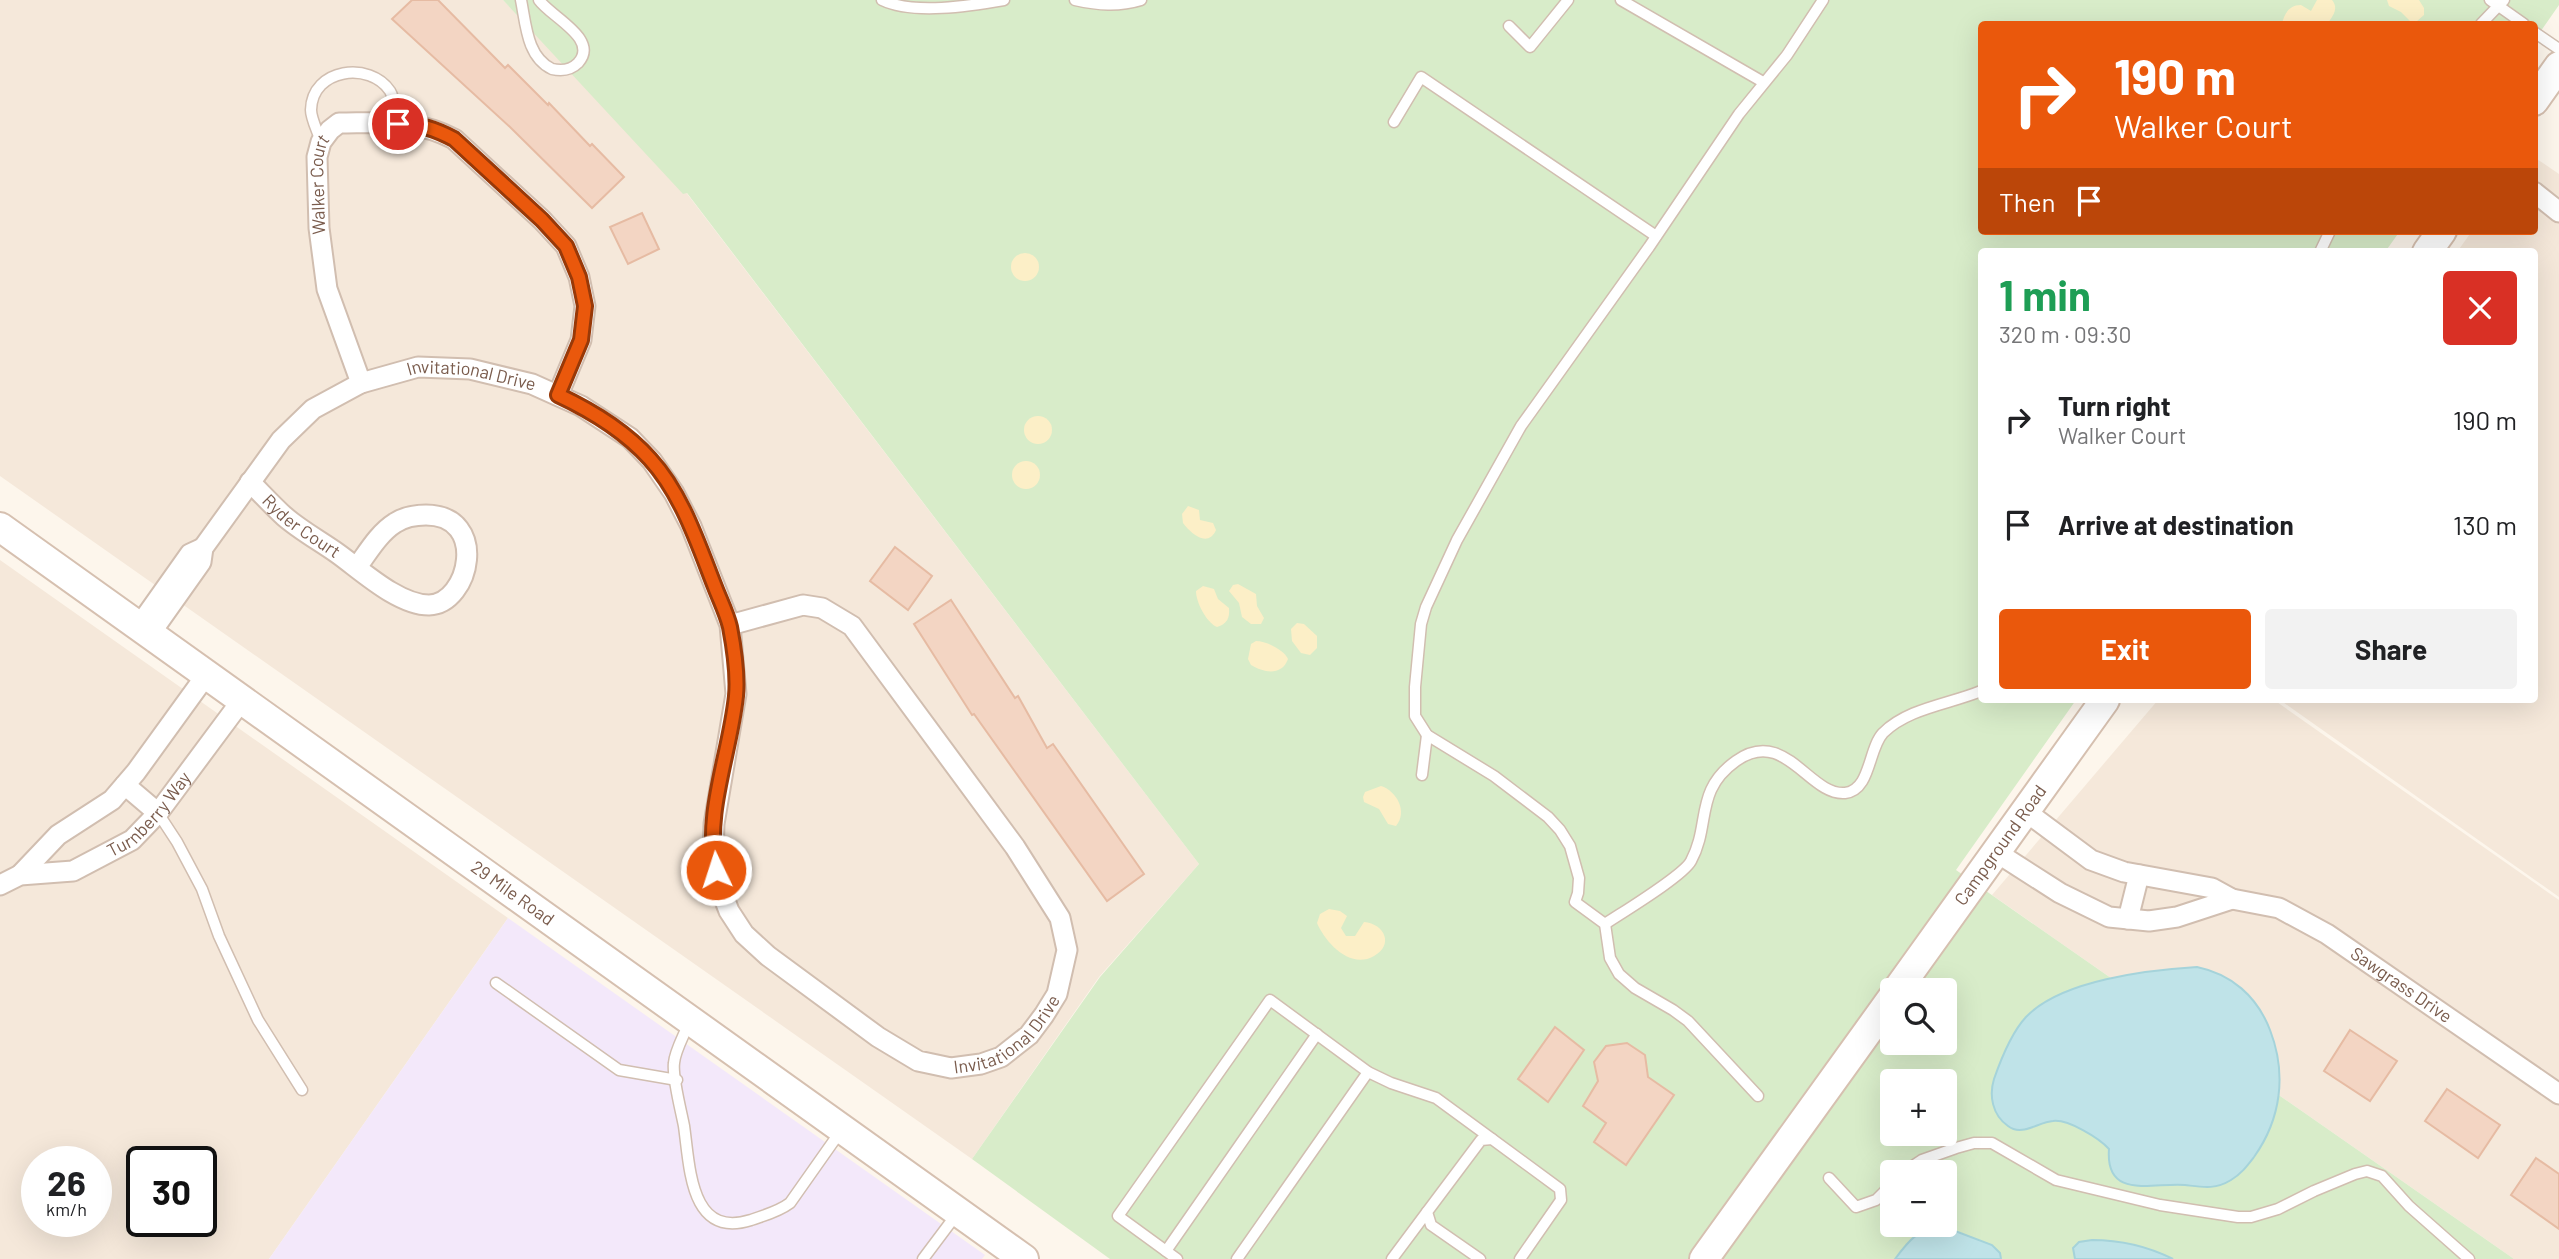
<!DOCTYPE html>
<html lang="en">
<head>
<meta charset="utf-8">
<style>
	body { margin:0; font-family:Barlow,sans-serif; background:#f2f2f2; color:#202124; height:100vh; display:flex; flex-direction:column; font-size:26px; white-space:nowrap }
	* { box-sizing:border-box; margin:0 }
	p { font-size:23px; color:#757577 }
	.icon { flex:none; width:38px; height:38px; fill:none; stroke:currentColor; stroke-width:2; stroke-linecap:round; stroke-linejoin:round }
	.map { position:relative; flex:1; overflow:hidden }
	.sheet { position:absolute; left:1978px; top:248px; width:560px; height:455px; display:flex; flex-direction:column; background:#fff; border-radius:7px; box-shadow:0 7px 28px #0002 }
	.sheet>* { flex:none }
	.banner { position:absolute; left:1978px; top:21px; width:560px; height:214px; border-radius:7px; box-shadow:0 7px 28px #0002; background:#ea580c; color:#fff; overflow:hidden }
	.tools { position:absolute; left:1880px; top:978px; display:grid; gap:14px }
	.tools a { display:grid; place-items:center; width:77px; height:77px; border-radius:7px; background:#fff; box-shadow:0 7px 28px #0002; font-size:35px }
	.speed { position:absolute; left:21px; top:1146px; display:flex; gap:14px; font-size:35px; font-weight:700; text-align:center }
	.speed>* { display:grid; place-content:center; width:91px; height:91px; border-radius:50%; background:#fff; box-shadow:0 7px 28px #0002; line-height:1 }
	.speed small { font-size:18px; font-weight:400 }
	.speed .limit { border:4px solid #111; border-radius:10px; background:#fff; color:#111 }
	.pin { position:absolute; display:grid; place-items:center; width:60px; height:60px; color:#fff; margin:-30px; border:4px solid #fff; border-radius:50%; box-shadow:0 2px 7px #0007 }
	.me { position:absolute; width:77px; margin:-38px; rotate:356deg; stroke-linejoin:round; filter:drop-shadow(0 0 5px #0008) }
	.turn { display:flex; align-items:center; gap:24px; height:147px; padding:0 21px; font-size:32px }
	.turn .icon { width:91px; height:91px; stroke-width:2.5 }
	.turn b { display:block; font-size:49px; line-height:60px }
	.then { display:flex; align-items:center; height:66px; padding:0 21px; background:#0003; gap:14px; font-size:26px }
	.round { display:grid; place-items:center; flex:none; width:74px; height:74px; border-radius:7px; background:#f2f2f2 }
	.summary { display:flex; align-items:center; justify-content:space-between; height:119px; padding:0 21px }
	h1 { font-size:42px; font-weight:700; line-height:52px; color:#1e9e55 }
	.button { display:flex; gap:14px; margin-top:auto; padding:14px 21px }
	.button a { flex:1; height:80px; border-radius:7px; background:#ea580c; color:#fff; font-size:28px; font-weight:700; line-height:80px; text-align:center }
	.button a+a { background:#f2f2f2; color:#202124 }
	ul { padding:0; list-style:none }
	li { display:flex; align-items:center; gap:21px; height:105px; padding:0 21px }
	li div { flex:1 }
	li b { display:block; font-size:26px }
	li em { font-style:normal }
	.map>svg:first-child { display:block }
	.residential { fill:#f5e8da; fill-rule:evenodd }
	.education { fill:#f3e8fa }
	.green { fill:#d8ecc9; fill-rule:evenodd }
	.sand { fill:#fcefc7 }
	.water { fill:#bfe3e8; stroke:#a5d3da; stroke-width:2 }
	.building { fill:#f3d5c3; stroke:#e6bba3; stroke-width:2 }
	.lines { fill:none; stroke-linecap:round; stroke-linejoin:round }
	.lane-casing { stroke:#d1beb0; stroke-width:13 }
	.street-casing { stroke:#d1beb0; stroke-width:23 }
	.secondary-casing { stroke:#d6c0b0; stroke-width:32 }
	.lane { stroke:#fff; stroke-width:10 }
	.street { stroke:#fff; stroke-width:19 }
	.secondary { stroke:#fff; stroke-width:28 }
	.route-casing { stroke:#983908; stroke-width:18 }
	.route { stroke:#ea580c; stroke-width:12 }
	.labels { text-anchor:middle; stroke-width:6; stroke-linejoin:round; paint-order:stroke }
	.street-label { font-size:18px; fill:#7a5c4d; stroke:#fffaf3 }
</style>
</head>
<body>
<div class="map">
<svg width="2559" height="1259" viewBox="0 0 2559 1259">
	<rect width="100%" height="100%" fill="#fdf6ec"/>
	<g class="residential">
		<path d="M0,0H503L685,191L1199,864L1099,977L972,1159L0,476Z"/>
		<path d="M2534,157L2559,174V897L2280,700H2534V252H2457L2472,231H2534Z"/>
		<path d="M0,560L508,918L269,1259H0ZM37,1162H96V1222H37ZM142,1162H201V1222H142Z"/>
		<path d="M2158,700H2274L2559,900V1259H2514L1992,895Z"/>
	</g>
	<path class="education" d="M508,918L985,1255L982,1259H269Z"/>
	<path class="green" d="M503,0H2559V5L2534,41V24H1981V231H2400L2385,252H1981V700H2076L1956,870L2514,1259H1110L972,1159L1100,977L1199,864L687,193L683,194ZM1892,990H1944V1043H1892ZM1892,1082H1944V1134H1892ZM1892,1172H1944V1225H1892Z"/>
	<g class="sand">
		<path d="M2317,0H2332C2339,8 2333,16 2328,23L2282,24C2284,14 2289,5 2301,5L2311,11Z"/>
		<path d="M2387,0H2419L2424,8V15L2416,22L2410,21L2401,12L2389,6Z"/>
		<circle cx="1025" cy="267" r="14"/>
		<circle cx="1038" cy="430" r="14"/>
		<circle cx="1026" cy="475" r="14"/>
		<path d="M1188,506L1199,510L1200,520L1213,523L1216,530C1208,548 1191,534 1183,523L1182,514Z"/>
		<path d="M1238,584L1256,594L1257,606L1264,618L1261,624H1251L1242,617L1239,603L1229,591L1233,585Z"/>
		<path d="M1203,586L1214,589L1218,599L1229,608C1230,618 1227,624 1217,627C1206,622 1196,602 1196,591Z"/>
		<path d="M1297,623L1304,624L1317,636V648L1310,655L1301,653L1292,641L1291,629Z"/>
		<path d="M1256,641C1266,641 1284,650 1288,659C1282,676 1264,673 1251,665L1248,659L1251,644Z"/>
		<path d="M1381,786C1397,791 1408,812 1396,826L1388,824L1379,809L1364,802L1363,797L1365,792Z"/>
		<path d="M1329,909L1340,911L1347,916L1341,928L1346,936H1355L1364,922C1385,924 1394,945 1374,956C1350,970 1325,942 1317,923L1320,914Z"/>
	</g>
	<g class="water">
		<path d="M2197,967C2231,974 2257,996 2270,1030C2287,1074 2281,1119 2254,1157C2247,1166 2241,1174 2231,1180C2215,1190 2202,1187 2185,1185C2154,1182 2105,1201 2109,1149C2099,1138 2068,1119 2053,1121C2038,1122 2022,1137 2008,1126C1992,1115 1989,1095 1994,1079C2001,1059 2012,1032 2026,1017C2061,980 2148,970 2197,967Z"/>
		<path d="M1942,1226L1992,1245L2000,1253L2001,1259H1895C1910,1239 1916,1231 1942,1226Z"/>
		<path d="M2092,1240C2121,1240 2147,1246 2173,1259H2075L2073,1248L2079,1242Z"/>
	</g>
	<g class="building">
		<path d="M412,0H438L505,68L508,65L548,105L549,103L590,146L592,144L624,177L592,208L510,127L392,19Z"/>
		<path d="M642,213L659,249L628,264L610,227Z"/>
		<path d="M895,547L932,576L908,610L870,581Z"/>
		<path d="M951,600L1015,698L1018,696L1047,748L1053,744L1144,874L1107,901L974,714L972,715L914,624Z"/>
		<path d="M1555,1027L1584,1050L1548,1102L1518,1079Z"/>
		<path d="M2350,1030L2397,1061L2370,1101L2324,1071Z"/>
		<path d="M1627,1043L1645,1055L1648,1077L1674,1095L1626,1165L1594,1142L1606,1123L1583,1106L1598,1081L1594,1062L1606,1046Z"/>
		<path d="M2447,1089L2500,1125L2478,1158L2425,1121Z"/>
		<path d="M2536,1158L2559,1174V1229L2511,1195Z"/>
	</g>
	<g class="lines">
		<defs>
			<g id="lane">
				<path d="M521,0C526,25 527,57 552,69C561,71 571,70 578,63C600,39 551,17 539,0"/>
				<path d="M882,0C913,15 970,6 1004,0"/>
				<path d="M1075,0C1098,5 1118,7 1141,0"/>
				<path d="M1621,0L1763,82"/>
				<path d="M2490,0L2524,24"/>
				<path d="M2481,24L2504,0"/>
				<path d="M1509,26L1530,47L1568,0"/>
				<path d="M2534,32L2559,49"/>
				<path d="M1394,122L1421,77L1656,236"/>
				<path d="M321,142C318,132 311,119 311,110C312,68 370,61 390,91C395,99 396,114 398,124"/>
				<path d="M2320,252L2330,231"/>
				<path d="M1422,775L1427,735"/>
				<path d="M158,813L177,842L202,889L219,936L258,1020L302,1090"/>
				<path d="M1605,924C1623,912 1683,876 1691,861C1711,824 1694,791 1736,761C1785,726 1809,796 1845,793C1871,790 1868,749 1883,733C1908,708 1950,704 1981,691"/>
				<path d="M496,983L619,1070L677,1080"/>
				<path d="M689,1022C685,1034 675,1050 674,1063C672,1077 681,1110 684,1126C690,1168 690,1239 751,1220C765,1215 778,1212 790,1203L840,1132"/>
				<path d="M1758,1096L1688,1021L1673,1010L1635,988L1619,974L1610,958L1605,924L1575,902L1578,893L1579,878L1570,846L1560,830L1548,817L1494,776L1427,735L1415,716V687L1421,624L1426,607L1457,540L1521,426L1649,247L1739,114L1787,55L1823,0"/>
				<path d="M1904,1172L1922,1160L1956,1148L1974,1143H1992L2056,1180L2160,1205L2238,1217H2251L2278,1209L2314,1191L2355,1174L2367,1171L2382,1176L2409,1206L2469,1259"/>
				<path d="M1829,1178L1856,1207L1876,1200L1892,1184"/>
				<path d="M1166,1251L1317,1034"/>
				<path d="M923,1259L956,1215"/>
				<path d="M1177,1259L1118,1216L1270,1000L1368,1072L1391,1083L1436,1098L1492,1139"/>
				<path d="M1237,1259L1368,1072"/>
				<path d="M1392,1259L1427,1212"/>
				<path d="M1480,1259L1431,1225L1427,1212L1481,1140L1492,1139L1560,1189L1561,1200L1520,1259"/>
			</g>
			<g id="street">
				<path d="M2534,192L2559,212"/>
				<path id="s1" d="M361,383L327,289L319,228L317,157L321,142L330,130L339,123C380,123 417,119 454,139L542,220L566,246L579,277L585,306L581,340L558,395"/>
				<path id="s2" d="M250,482C261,493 272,505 284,516C300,530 320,541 337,553C361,570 398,605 429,605C470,604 489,515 426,515C416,515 404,517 395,523C379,533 368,552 357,567"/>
				<path d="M139,626L190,554L203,548"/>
				<path id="s3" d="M150,634L201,562L203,548L281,440L313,409L361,383L418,367L470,369L532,384L581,406L630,438L652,461L674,493L691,526L730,625L736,694L714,824L713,856L719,885L729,911L744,934L768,956L878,1037L918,1061L951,1068L981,1064L1001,1057L1029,1035L1044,1015L1057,994L1067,950L1060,918L1015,847L852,626L822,608L803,605L730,625"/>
				<path d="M125,785L158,813"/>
				<path id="s4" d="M2025,811L2091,860L2124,872L2212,888L2232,899L2279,908L2327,934L2559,1094"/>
				<path d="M1996,852L2060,893L2109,917L2149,921L2177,917L2232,899"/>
				<path d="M20,875L58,835L112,800L136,772L207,674"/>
				<path id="s5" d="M0,885L20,875L73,871L132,840L158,813L242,700"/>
				<path d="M2128,919L2139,875"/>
			</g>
			<g id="secondary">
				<path d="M2534,101L2559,66"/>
				<path d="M2427,252L2442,231"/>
				<path id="s6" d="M0,527L1024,1259"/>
				<path id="s7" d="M1897,990L2105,700"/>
				<path d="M1704,1259L1892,998"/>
			</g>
		</defs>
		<use href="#lane" class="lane-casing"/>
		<use href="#street" class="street-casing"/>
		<use href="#secondary" class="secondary-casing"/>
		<use href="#lane" class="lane"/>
		<use href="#street" class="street"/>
		<use href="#secondary" class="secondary"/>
	</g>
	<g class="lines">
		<defs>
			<path id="route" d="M398,124C420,124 435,129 454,139L542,220L566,246L579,277L585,306L581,340L558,395C592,411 625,431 650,459C682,494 698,544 715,587C720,600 727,614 730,627C734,648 738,675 736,696C730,754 704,813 716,870"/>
		</defs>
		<use href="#route" class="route-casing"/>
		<use href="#route" class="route"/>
	</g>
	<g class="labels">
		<g class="street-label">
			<text dy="6" stroke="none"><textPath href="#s1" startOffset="205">Walker Court</textPath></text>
			<text dy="6" stroke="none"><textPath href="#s3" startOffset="448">Invitational Drive</textPath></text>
			<text dy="6" stroke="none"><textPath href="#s2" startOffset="68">Ryder Court</textPath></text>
			<text dy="6" stroke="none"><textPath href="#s5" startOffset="172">Turnberry Way</textPath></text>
			<text dy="6" stroke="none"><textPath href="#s7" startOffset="178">Campground Road</textPath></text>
			<text dy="6" stroke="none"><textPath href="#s6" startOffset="630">29 Mile Road</textPath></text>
			<text dy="6" stroke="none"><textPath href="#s4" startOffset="422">Sawgrass Drive</textPath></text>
			<text dy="6" stroke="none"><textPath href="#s3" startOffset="1472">Invitational Drive</textPath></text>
		</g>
	</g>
</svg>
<div class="tools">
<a><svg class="icon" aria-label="search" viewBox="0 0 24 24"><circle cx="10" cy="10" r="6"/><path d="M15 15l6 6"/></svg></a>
<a>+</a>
<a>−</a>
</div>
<div class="speed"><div>26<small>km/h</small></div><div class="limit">30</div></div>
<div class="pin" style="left:398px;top:124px;background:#d93025"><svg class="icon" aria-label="arrive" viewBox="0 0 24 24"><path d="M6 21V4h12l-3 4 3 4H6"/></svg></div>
<svg class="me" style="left:716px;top:870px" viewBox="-20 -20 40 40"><circle r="17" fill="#ea580c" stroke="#fff" stroke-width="3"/><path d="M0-11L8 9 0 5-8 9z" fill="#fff"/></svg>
<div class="banner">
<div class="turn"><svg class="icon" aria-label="right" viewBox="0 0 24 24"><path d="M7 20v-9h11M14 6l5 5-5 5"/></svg><div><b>190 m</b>Walker Court</div></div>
<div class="then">Then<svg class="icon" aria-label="arrive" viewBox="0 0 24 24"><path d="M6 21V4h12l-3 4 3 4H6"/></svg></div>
</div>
<section class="sheet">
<div class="summary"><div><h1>1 min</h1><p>320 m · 09:30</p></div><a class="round" style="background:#d93025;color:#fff"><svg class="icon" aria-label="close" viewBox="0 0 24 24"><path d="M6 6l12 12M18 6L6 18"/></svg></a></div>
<ul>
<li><svg class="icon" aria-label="right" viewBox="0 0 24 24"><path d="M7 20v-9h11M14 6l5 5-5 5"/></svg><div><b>Turn right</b><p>Walker Court</p></div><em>190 m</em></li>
<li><svg class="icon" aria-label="arrive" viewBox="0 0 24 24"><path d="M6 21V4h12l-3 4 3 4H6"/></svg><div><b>Arrive at destination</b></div><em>130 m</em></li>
</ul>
<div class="button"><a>Exit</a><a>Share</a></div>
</section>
</div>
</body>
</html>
